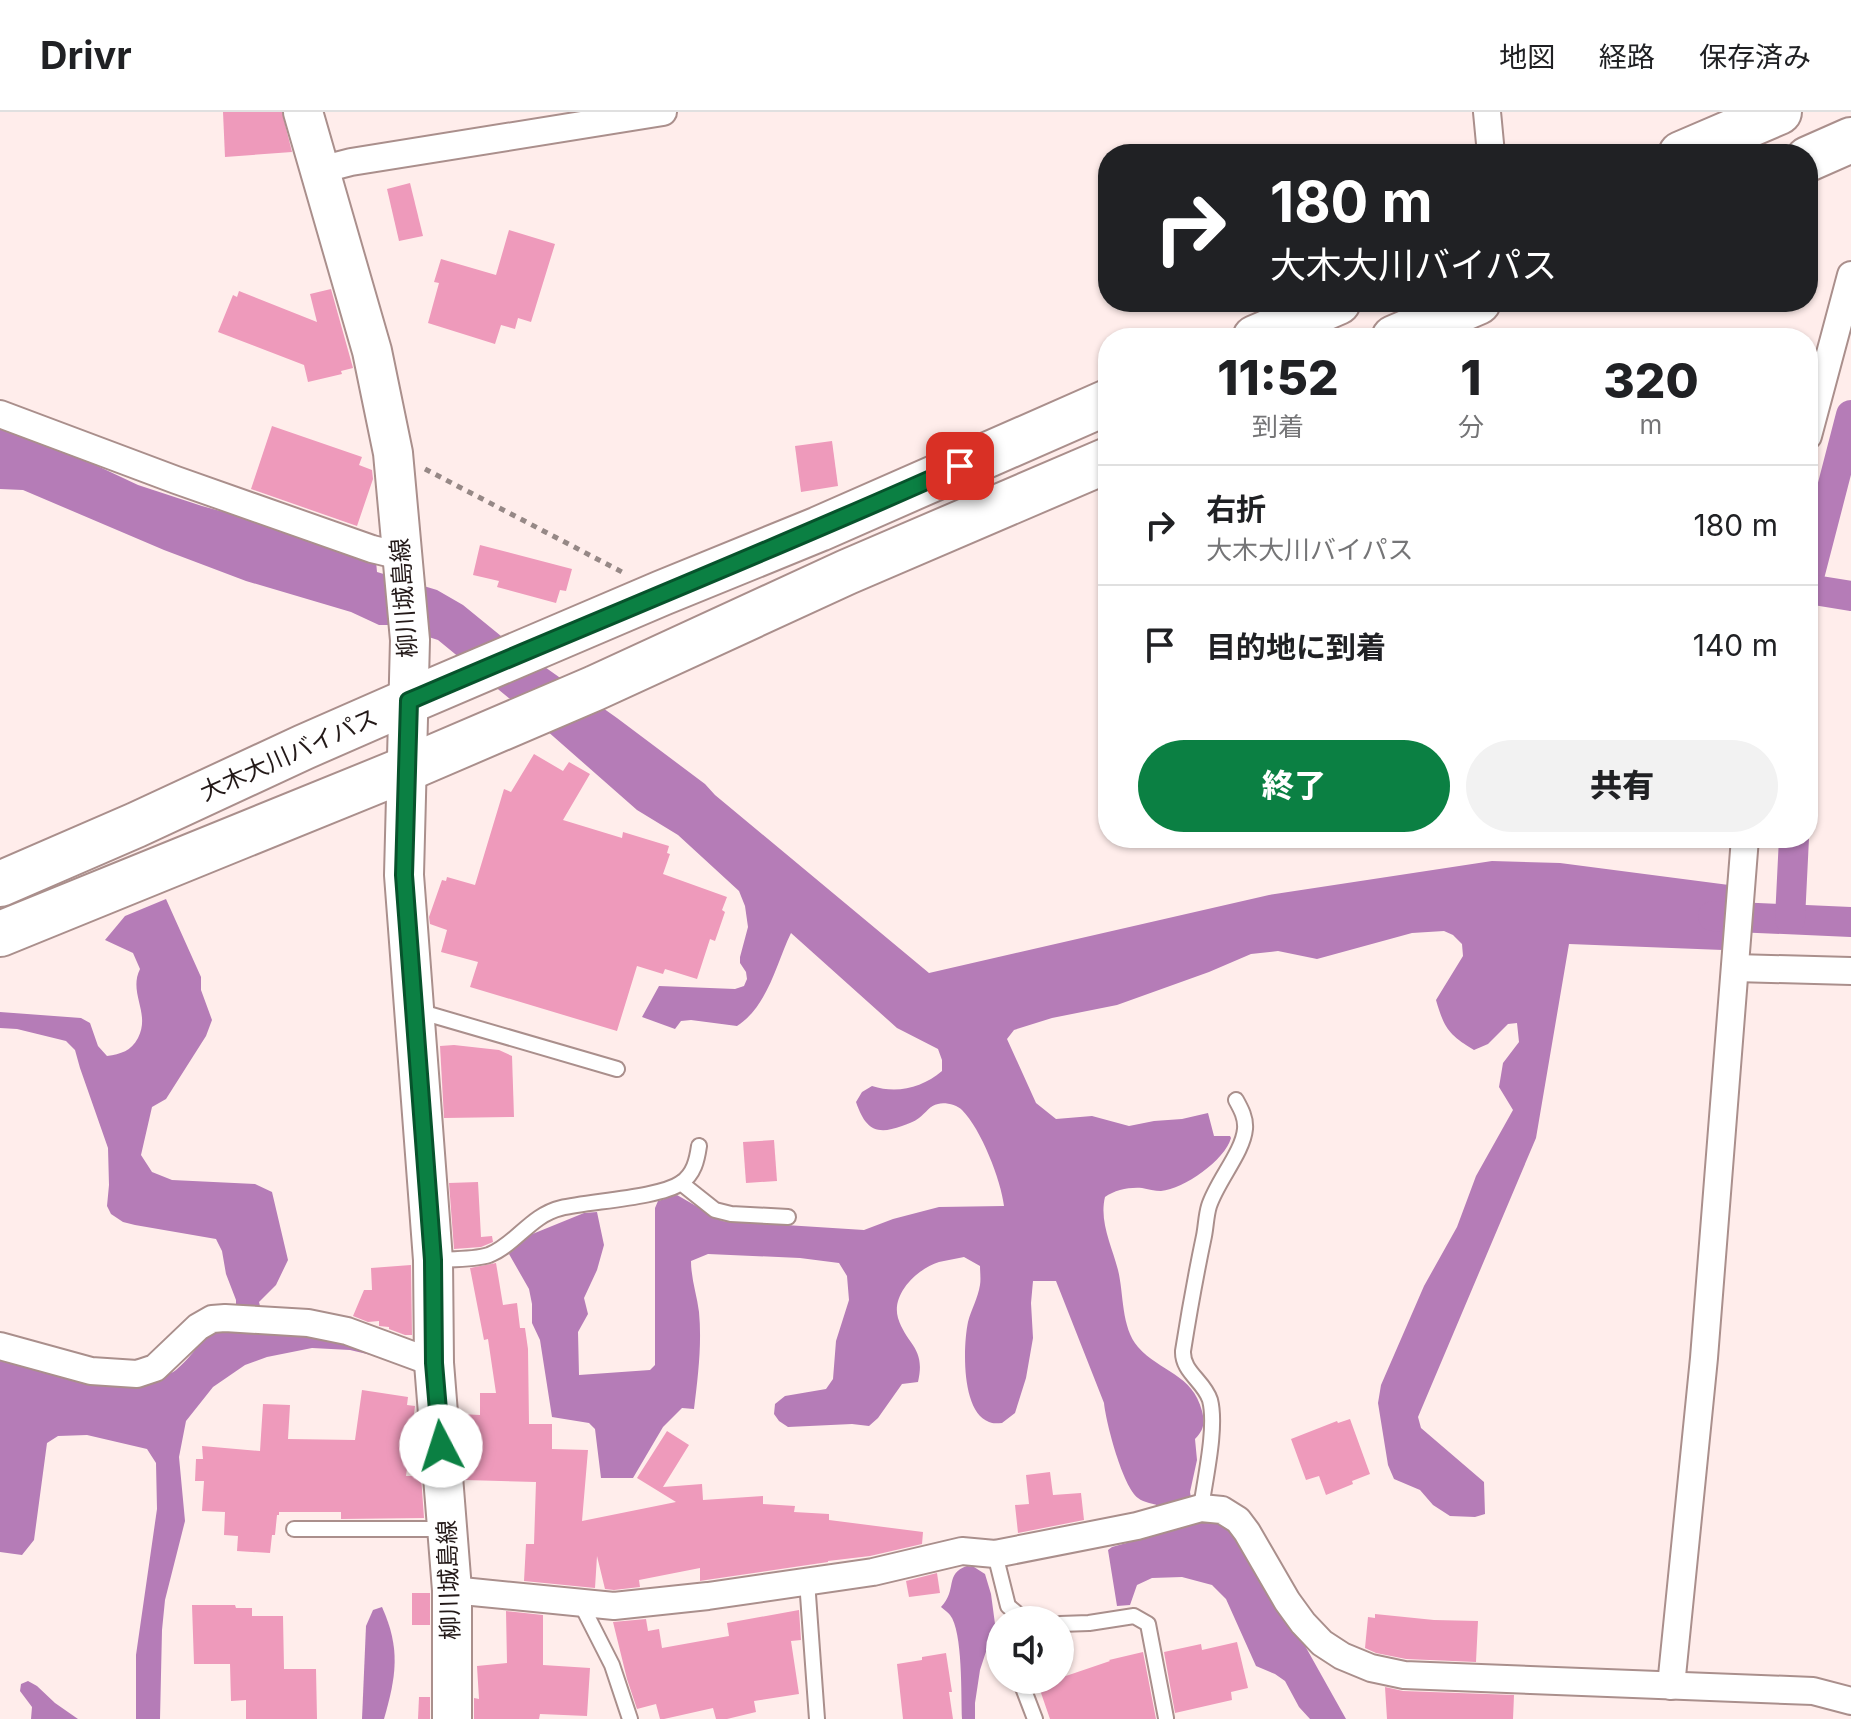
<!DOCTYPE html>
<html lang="ja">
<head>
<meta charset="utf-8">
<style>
	body { margin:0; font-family:Inter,"Noto Sans JP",sans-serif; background:#f2f2f2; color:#202124; height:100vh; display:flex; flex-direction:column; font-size:30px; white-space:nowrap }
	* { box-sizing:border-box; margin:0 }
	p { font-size:26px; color:#757577 }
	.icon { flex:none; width:44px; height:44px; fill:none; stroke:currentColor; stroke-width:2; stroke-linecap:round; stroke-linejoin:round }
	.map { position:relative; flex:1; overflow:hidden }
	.drawer { position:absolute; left:1098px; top:216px; width:720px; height:520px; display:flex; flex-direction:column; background:#fff; border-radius:32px; box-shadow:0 2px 6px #0004 }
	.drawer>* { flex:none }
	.top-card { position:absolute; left:1098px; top:32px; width:720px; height:168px; border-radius:32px; box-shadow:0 2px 6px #0004; background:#202124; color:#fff; overflow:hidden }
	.buttons { position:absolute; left:986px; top:1494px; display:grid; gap:16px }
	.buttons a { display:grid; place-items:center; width:88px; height:88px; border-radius:50%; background:#fff; box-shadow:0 2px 6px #0004; font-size:40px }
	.pin { position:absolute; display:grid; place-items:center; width:68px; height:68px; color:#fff; margin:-34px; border-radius:16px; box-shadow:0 4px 12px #0006 }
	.me { position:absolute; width:88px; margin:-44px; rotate:355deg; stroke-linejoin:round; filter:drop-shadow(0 0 6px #0008) }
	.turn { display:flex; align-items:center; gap:28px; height:168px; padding:0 40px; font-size:36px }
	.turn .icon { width:104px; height:104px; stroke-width:2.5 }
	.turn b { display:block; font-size:56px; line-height:68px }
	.eta { display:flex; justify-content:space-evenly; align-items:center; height:136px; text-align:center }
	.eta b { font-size:48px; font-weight:800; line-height:56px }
	.cta { display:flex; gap:16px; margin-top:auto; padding:16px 40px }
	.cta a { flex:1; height:92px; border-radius:48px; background:#0b8043; color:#fff; font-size:32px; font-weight:800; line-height:92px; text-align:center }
	.cta a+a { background:#f2f2f2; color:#202124 }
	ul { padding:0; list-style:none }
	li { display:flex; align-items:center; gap:24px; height:120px; padding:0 40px; border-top:2px solid #e0e0e0 }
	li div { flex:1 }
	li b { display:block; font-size:30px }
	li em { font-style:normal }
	header { display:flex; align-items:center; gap:48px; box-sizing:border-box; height:112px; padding:0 40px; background:#fff; border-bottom:2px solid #e0e0e0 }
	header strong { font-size:38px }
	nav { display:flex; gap:44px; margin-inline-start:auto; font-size:28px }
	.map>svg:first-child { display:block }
	.water { fill:#b57cb7 }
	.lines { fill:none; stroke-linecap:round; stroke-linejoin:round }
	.canal { stroke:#b57cb7; stroke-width:30 }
	.building { fill:#ee9abb }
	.service-casing { stroke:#aa8f8c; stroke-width:18 }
	.minor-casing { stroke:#aa8f8c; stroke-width:30 }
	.secondary-casing { stroke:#aa8f8c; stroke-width:42 }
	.trunk-casing { stroke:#aa8f8c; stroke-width:48 }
	.path { stroke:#968886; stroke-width:5; stroke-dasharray:6 6; stroke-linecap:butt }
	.service { stroke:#fff; stroke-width:14 }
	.minor { stroke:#fff; stroke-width:26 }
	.secondary { stroke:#fff; stroke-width:38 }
	.trunk { stroke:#fff; stroke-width:44 }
	.route-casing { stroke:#07532c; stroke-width:20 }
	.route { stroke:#0b8043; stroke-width:14 }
	.labels { text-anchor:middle; stroke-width:8; stroke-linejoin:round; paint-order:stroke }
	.street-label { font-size:24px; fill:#231918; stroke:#fff }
</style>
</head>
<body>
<header>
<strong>Drivr</strong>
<nav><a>地図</a><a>経路</a><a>保存済み</a></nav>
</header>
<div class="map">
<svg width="1851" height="1607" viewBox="0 0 1851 1607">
	<rect width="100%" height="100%" fill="#ffedeb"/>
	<g class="water">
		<path d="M0,312L36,325L138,373L202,394L264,411L376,449L377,460L437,478L463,493L501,524L617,606L705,672L715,683L929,861L1269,783L1492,749L1560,751L1729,773L1723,838L1569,832L1536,1026L1418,1305L1421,1316L1484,1370L1485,1402L1475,1405L1450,1404L1433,1393L1420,1378L1394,1367L1388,1353L1378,1291L1381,1273L1424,1174L1457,1115L1476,1064L1513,998L1499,975L1503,951L1519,930L1517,911L1508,912L1488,932L1474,938C1449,923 1444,916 1436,888L1463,844L1462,832L1453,823L1444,819L1412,821L1317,847L1278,839L1251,842L1209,860L1117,893L1052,906L1014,918L1007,927L1036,991L1056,1007L1092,1004L1129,1014L1154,1009L1182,1007L1208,1001L1214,1024H1230L1231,1026C1225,1048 1184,1077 1161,1079C1155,1079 1148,1077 1142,1076C1129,1075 1115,1078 1105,1085C1099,1110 1112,1134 1118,1158C1124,1182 1121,1215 1138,1235C1160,1260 1193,1262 1202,1299C1205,1311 1204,1318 1195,1327L1197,1348L1190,1380L1195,1409L1217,1411L1229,1419L1242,1431L1271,1482L1304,1532L1346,1607H1310L1299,1595L1285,1569L1275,1562L1256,1554L1226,1487L1212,1473L1182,1465L1152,1466L1137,1473L1130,1493L1117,1494L1108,1438L1112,1435L1166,1420L1161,1395C1154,1391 1144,1391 1138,1386C1123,1375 1106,1311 1104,1291L1056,1169H1033L1031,1191L1033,1226L1026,1266L1015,1301L1002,1311C998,1311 993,1312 989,1310C961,1300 963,1234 968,1210C971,1198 978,1186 980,1173C981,1167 980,1160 980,1154L964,1145C956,1147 947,1148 939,1150C917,1157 891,1182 898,1206C907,1234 926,1235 918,1270L902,1272L878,1306L869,1314L852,1312L788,1315L779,1309L774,1302L775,1292L785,1284L826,1277L833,1267L836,1229L849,1188L847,1164L839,1151L800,1146L708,1142L691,1149C691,1167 697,1183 699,1200C702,1232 698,1265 694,1297L682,1296L663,1315L633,1366H601L595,1317L589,1311L552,1305L540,1228L532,1211V1192L529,1177L509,1142L530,1123L584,1101L597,1100L604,1133L597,1158L584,1186L588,1202L578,1220L579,1263L650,1258L655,1253V1096L658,1089L677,1083L722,1109L864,1118L893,1107L939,1095L1004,1094C1001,1068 981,1017 962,998C957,993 945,990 938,992C930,993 926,1001 919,1006C914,1010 907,1012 902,1014C875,1024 865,1016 856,990L862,980L872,974C897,982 922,976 942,959V948L938,937L897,916L791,821C776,852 768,894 737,914L691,908L681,909L675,917L642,905L659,874L735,877L744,874L747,867L746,860L740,851V845L748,815L745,794L739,779L678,723L637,698L521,596L438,528L391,513H379L351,500L246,469L164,438L23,378L0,377Z"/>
		<path d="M166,787L201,865V878L212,908L206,924L166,987L152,995L141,1043L152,1060L172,1068L255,1072L272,1080L288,1148L276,1173L259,1190L265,1214L362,1233L388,1247L350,1238L312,1236L267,1245L245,1253L213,1275L186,1309L179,1345L185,1409L165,1488L162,1518L160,1607H136V1543L157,1397L156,1351L147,1337L87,1323L58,1324L47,1331L34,1428L22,1443L0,1440V1249L106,1274C122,1273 165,1267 176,1258C188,1248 197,1235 207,1223V1220L236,1213V1188L226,1162L222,1139L216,1127L135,1113L123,1110L111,1102L107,1094L109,1073L108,1036L80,956L75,938L66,929L17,917L0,916V900L81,906L90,911L98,934L107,944C121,942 131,939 138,926C151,901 128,881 140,857L133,841L105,828L125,804Z"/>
		<path d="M967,1454L974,1455L985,1462L991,1482L995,1512L980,1558L975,1591V1607H962C961,1585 963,1519 950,1503C948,1500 944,1498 941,1495C958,1477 944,1462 967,1454Z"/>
		<path d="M382,1495C401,1537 396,1565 384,1607H362L366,1514L373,1498Z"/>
		<path d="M28,1569L37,1574L55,1591L78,1607H31L32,1595L20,1579L21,1572Z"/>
	</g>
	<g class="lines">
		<g class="canal">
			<path d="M1808,469L1851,303"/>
			<path d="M1808,477L1851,484"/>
			<path d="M1713,804L1851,810"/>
			<path d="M1790,807L1794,726"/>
		</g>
	</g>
	<g class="building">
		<path d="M223,0H282L292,40L225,45Z"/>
		<path d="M410,71L423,124L399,129L387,77Z"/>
		<path d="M509,118L555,132L531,210L518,206L515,217L501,213L495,232L428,211L439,171L434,170L441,147L496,163Z"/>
		<path d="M331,177L353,256L341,259L342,262L308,270L304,253L218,220L233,183L237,185L239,179L317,210L310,182Z"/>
		<path d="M272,314L362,345L359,353L372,358L373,367L357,414L251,377Z"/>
		<path d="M832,329L838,374L801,380L795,334Z"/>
		<path d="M480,433L572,457L566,479L560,478L556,491L497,475L499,469L473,463Z"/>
		<path d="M534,642L563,659L569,650L590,662L563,708L622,726L623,720L669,734L667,741L670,742L663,762L727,785L722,798L725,800L715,829L710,827L697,867L665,857L663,862L637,854L617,919L470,875L478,850L441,840L447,818L430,812L429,805L442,768L446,769L447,765L475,773L504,677L511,680Z"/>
		<path d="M454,933L499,938L512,944L514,1005L444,1006L440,934Z"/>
		<path d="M774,1028L777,1069L746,1071L743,1030Z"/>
		<path d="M478,1070L481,1125L492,1124L493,1130L481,1135L454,1137L449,1071Z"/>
		<path d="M496,1151L503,1193L517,1191L520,1216H525L528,1237L529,1312H552V1337L588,1338L582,1409L676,1390L637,1366L667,1319L689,1333L663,1375L702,1372L703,1388L763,1384V1392L795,1394L794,1400L829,1402V1408L923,1420L922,1432L870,1444L828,1449V1450L706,1468L700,1469V1456L639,1468L640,1475L614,1478L605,1477L597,1444L595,1476L524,1469L526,1432H534L536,1370L465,1368L460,1302L480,1303V1281H496L488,1227L484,1228L470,1156Z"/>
		<path d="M411,1153L412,1223H405L389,1217V1215L379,1214V1209L368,1210L353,1204L364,1178H372L371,1156Z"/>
		<path d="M362,1278L408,1285L407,1293L415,1294L406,1364H421L424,1406L341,1407V1400H279V1403H277L275,1423H272L270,1441L237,1439L238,1424L224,1423L225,1400L202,1399L204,1369H195L196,1347H203L202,1334L260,1339L263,1292L290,1293L288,1327L355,1328Z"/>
		<path d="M1350,1307L1370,1362L1352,1369L1353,1372L1326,1383L1319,1364L1306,1368L1291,1327L1337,1309L1338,1311Z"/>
		<path d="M1050,1360L1053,1383L1081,1381L1084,1408L1018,1421L1015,1393L1029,1392L1026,1363Z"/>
		<path d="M937,1461L940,1481L909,1485L906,1469Z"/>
		<rect x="412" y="1481" width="18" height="32"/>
		<path d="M192,1493H235L236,1496H252V1504H283L284,1557H316L317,1607H246V1588L231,1589L230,1552H194Z"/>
		<path d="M799,1498L801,1528L791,1529L799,1582L754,1589L756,1600L727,1607H716L713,1596L664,1607H660L656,1592L637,1597L627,1567L613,1510L646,1507L648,1519L659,1517L662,1536L729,1524L727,1511Z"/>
		<path d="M506,1499L543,1503V1553L590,1556L587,1604L540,1602L539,1607H474V1586L479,1587L477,1554L507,1551Z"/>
		<path d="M1375,1502L1434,1508L1478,1509L1476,1550L1406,1547L1376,1541L1365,1536L1368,1505L1375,1506Z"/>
		<path d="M1237,1530L1248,1576L1231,1580L1232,1588L1175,1601L1164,1540L1201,1532L1202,1538Z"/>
		<path d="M1143,1540L1156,1607H1050L1040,1578L1059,1571L1057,1568H1060V1566L1110,1549L1109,1548Z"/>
		<path d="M946,1541L952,1580H949L953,1607H903L897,1552L922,1548V1545Z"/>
		<path d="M1385,1575L1403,1579L1514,1583L1513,1607H1387Z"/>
		<path d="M419,1585H430V1607H418Z"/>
	</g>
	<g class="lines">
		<defs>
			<g id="service">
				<path d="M418,899L617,957"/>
				<path d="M681,1071L715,1098L731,1102L788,1105"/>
				<path d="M434,1148C450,1147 474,1148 489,1143C515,1133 531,1103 561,1096C590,1089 659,1086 681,1071C694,1062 697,1048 699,1034"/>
				<path d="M1201,1396C1205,1367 1217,1315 1210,1288C1204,1269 1182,1260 1183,1239C1189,1201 1196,1162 1204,1124C1206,1114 1206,1104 1209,1094C1217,1069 1243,1040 1245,1017C1246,1006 1241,997 1236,988"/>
				<path d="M294,1417H447"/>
				<path d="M995,1442L1008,1494L1020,1504L1036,1508"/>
				<path d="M807,1469L817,1607"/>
				<path d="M580,1490L612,1553L630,1607"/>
				<path d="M1060,1512L1089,1511L1134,1504L1148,1512L1166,1606"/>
				<path d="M1020,1568L1035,1607"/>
			</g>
			<g id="minor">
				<path d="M1487,0L1491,42"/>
				<path d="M320,58L351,50L663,0"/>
				<path d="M0,302L176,368L372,437L401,444"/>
				<path d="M1808,324L1851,163"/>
				<path d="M1735,856L1851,859"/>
				<path d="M0,1234L91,1259L137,1262L155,1256L198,1215L212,1207L225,1206L308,1211L347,1219L434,1251"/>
				<path d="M452,1478L614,1494L708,1484L873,1460L962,1439L995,1442L1137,1414L1201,1396L1222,1398L1238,1408L1247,1420L1287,1489L1303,1511L1322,1531L1342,1544L1371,1556L1404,1563L1813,1579L1851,1589"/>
				<path d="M1671,1574L1704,1246L1745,726"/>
			</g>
			<path id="secondary" d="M303,0L372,239L393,341L410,528L404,763L433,1148L434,1251L452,1478V1607"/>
			<g id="trunk">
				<path d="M1681,42L1779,0"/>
				<path d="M1808,47L1851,28"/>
				<path d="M1255,226L1338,190"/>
				<path d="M1394,226L1478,190"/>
				<path d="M0,772L136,713L304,635L409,589L662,481L819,417L1108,290"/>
				<path d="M0,822L406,657L595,576L847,460L1108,348"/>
			</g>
		</defs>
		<use href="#service" class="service-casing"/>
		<use href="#minor" class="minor-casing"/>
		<use href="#secondary" class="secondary-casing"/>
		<use href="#trunk" class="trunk-casing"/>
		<path class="path" d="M425,357L622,460"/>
		<use href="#service" class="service"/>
		<use href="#minor" class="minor"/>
		<use href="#secondary" class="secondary"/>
		<use href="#trunk" class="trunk"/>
	</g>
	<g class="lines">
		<defs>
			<path id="route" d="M441,1334L434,1251L433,1148L404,763L409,589C592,510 778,436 960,354"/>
		</defs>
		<use href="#route" class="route-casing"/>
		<use href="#route" class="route"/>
	</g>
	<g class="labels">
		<g class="street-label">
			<text transform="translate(404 486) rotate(-94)" y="8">柳川城島線</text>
			<text transform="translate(289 643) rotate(-24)" y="8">大木大川バイパス</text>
			<text transform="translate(449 1468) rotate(-92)" y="8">柳川城島線</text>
		</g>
	</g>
</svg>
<div class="buttons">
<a><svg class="icon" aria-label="sound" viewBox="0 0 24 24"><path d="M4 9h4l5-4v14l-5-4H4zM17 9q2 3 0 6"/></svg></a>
</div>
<div class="pin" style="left:960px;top:354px;background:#d93025"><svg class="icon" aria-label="arrive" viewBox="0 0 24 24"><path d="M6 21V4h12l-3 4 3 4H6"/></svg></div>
<svg class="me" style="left:441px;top:1334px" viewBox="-20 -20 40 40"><circle r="19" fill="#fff"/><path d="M0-13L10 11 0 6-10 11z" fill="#0b8043"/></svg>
<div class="top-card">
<div class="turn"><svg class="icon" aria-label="right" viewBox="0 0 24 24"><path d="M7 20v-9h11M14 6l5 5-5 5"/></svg><div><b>180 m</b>大木大川バイパス</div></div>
</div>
<section class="drawer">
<div class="eta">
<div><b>11:52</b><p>到着</p></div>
<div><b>1</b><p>分</p></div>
<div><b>320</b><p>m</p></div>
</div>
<ul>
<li><svg class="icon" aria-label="right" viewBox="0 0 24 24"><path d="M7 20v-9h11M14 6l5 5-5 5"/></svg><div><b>右折</b><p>大木大川バイパス</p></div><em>180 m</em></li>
<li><svg class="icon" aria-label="arrive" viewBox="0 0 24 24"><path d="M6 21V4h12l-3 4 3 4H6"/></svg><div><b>目的地に到着</b></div><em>140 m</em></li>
</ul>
<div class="cta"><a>終了</a><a>共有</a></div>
</section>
</div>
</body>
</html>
